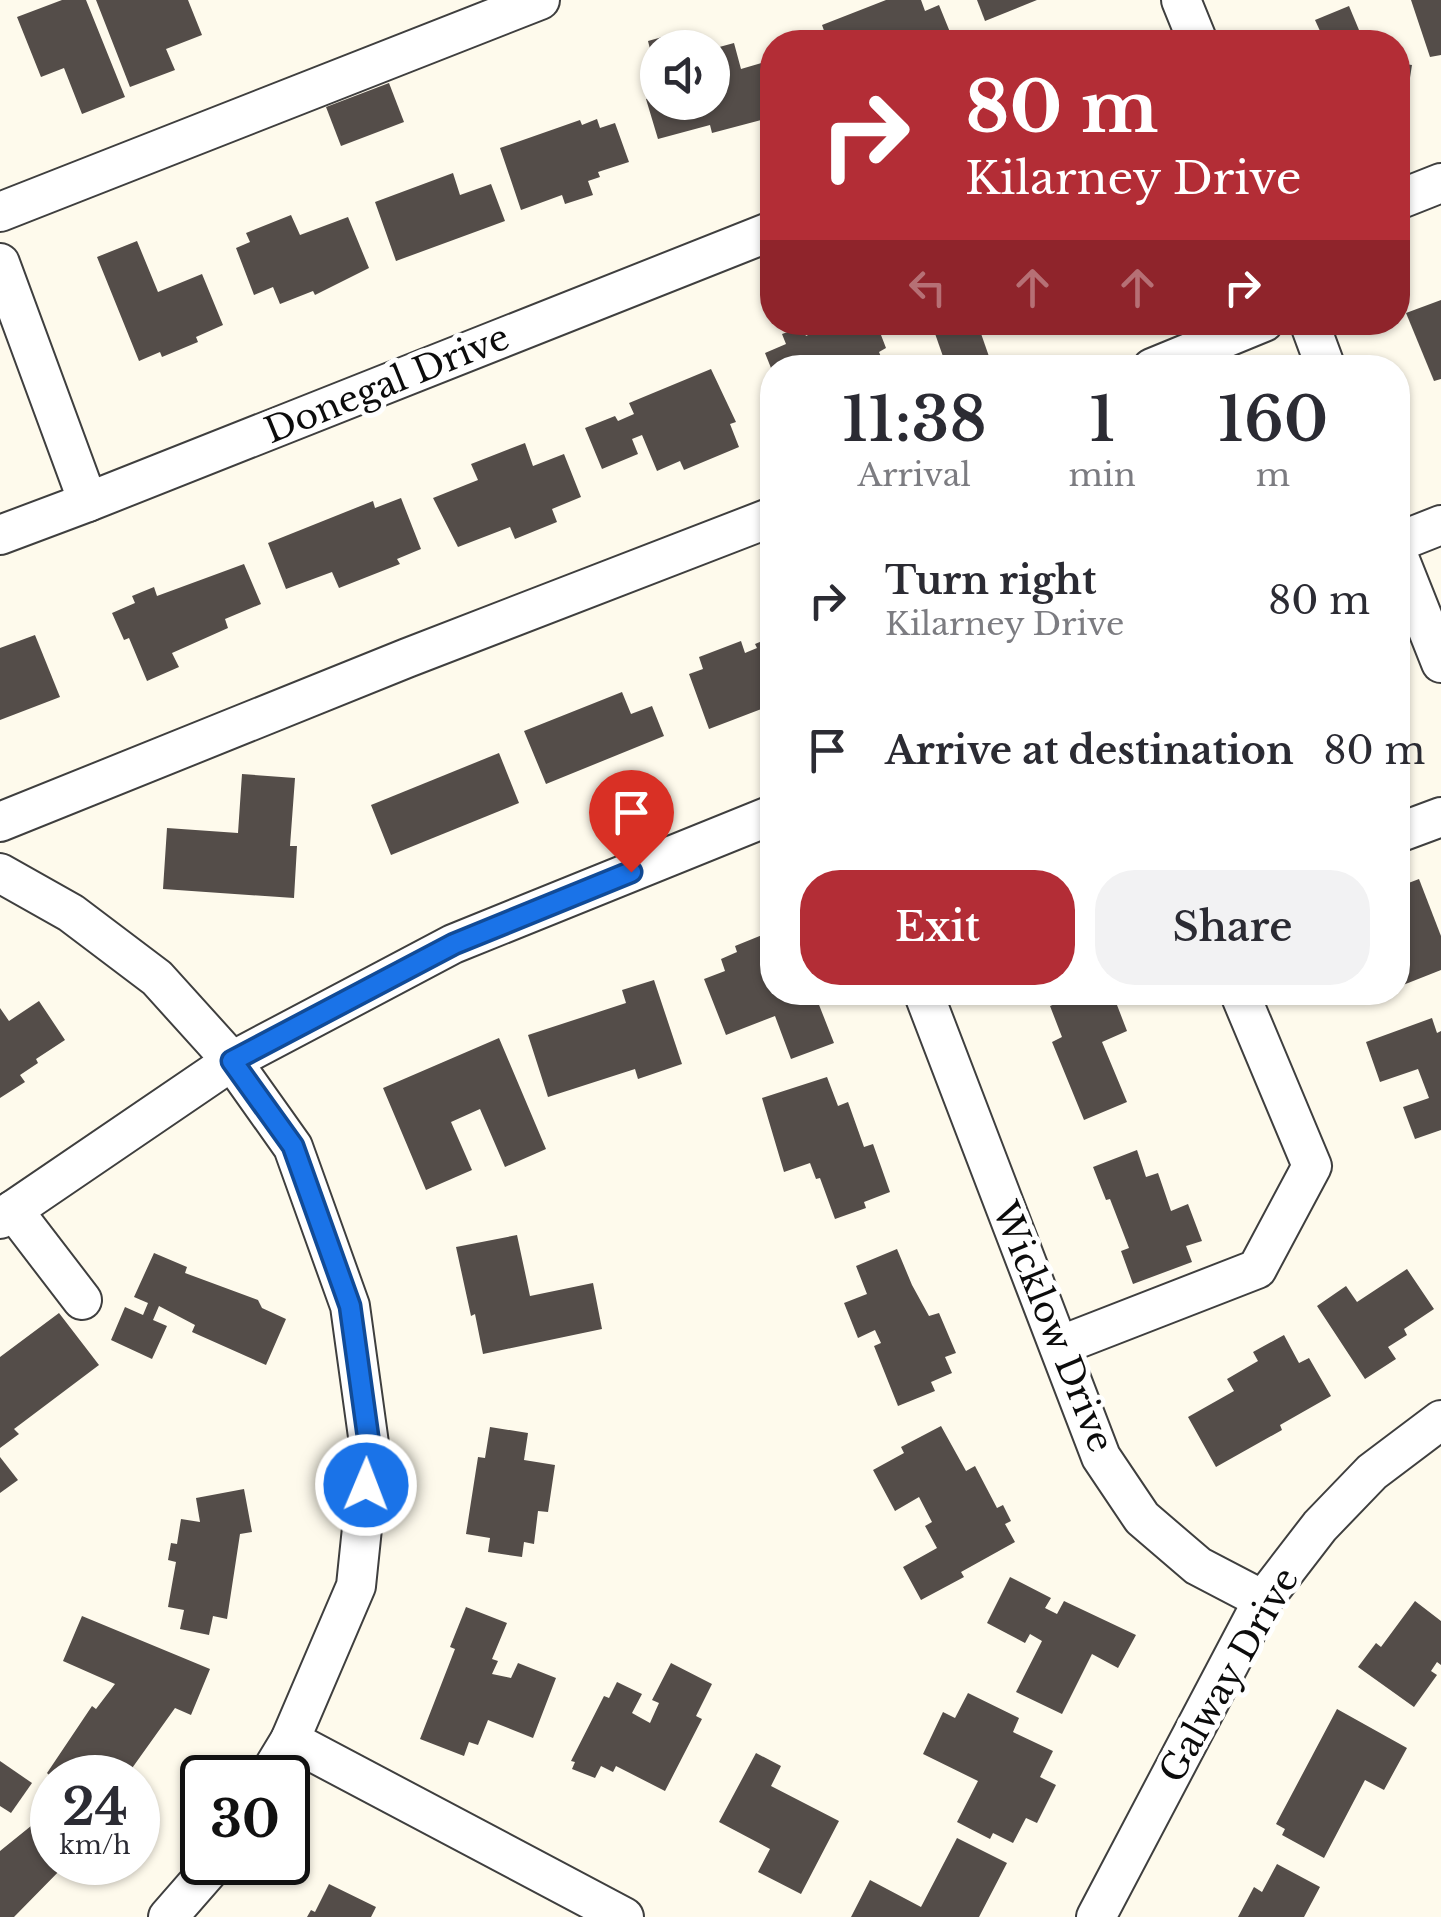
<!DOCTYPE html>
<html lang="en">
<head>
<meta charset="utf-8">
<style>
	body { margin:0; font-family:"Libre Baskerville",serif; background:#f2f2f3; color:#2b2b33; height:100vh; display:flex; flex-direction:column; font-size:38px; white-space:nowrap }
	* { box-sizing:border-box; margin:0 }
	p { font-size:32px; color:#7c7c81 }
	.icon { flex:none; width:55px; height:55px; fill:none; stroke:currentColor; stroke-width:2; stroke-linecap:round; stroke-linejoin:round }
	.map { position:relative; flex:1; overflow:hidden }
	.details { position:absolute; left:760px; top:355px; width:650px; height:650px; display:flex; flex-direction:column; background:#fff; border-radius:40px; box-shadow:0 2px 8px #0004 }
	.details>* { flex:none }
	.guide { position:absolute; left:760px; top:30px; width:650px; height:305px; border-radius:40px; box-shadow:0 2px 8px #0004; background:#b32d36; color:#fff; overflow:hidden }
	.fabs { position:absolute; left:640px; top:30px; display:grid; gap:20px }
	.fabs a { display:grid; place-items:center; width:90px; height:90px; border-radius:50%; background:#fff; box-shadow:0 2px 8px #0004; font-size:50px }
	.speed { position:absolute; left:30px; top:1755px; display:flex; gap:20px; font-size:50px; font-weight:700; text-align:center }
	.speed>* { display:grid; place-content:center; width:130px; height:130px; border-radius:50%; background:#fff; box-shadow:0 2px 8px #0004; line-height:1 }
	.speed small { font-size:25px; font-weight:400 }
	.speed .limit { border:5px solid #111; border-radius:15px; background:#fff; color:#111 }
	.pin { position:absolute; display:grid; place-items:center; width:85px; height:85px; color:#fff; margin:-102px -42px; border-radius:50% 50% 50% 0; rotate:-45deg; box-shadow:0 0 10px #0007 }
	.pin .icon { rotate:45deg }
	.me { position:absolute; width:110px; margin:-55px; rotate:1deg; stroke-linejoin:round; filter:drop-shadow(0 0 8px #0008) }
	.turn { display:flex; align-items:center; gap:35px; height:210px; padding:0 40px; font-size:45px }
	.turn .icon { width:130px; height:130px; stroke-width:2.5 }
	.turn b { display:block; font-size:70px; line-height:85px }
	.lanes { display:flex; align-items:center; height:95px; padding:0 40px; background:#0003; justify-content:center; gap:50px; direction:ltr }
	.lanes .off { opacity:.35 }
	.eta { display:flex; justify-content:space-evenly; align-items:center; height:170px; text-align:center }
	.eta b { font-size:60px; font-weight:600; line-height:70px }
	.cta { display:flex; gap:20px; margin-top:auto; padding:20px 40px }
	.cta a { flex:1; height:115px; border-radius:40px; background:#b32d36; color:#fff; font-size:40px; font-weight:600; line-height:115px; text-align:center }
	.cta a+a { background:#f2f2f3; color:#2b2b33 }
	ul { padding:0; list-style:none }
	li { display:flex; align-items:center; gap:30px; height:150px; padding:0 40px }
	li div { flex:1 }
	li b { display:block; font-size:38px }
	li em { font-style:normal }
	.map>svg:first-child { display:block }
	.building { fill:#544d49 }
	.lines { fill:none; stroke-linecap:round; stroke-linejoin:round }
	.minor-casing { stroke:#3f3f3f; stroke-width:42 }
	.minor { stroke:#fff; stroke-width:38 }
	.route-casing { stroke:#114b97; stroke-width:25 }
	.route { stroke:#1a73e8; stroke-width:18 }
	.labels { text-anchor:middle; stroke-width:10; stroke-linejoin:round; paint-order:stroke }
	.street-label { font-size:35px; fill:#0c0c0c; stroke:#fff }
</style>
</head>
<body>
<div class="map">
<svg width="1441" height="1917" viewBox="0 0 1441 1917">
	<rect width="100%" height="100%" fill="#fefaec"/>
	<g class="building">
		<path d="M62,0H86L125,97L82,114L64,68L41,77L17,17Z"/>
		<path d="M96,0H188L202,35L166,49L175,70L130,87Z"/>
		<path d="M886,0H921L925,11L939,5L954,42H828L822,25Z"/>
		<path d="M977,0H1037L985,21Z"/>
		<path d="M1411,0H1441V55L1430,57Z"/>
		<path d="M1349,6L1364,42H1325L1315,20Z"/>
		<path d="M680,32L685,48H658L656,73L648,41Z"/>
		<path d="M734,43L741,69L772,60V117L712,133L710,125L658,139L646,99L658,95V102H712V49Z"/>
		<path d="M1398,63L1412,65L1406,103L1398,101Z"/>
		<path d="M389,83L404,122L341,146L326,107Z"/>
		<path d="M597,119L600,128L615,123L629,162L598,172L600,177L588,181L593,195L565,204L562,195L521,210L500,148L580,120L582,125Z"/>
		<path d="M453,173L460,195L491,184L505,221L396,261L375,202Z"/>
		<path d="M291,215L300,235L348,217L369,268L315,295L313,291L280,304L273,287L254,295L236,248L250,242L246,233Z"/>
		<path d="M137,241L158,292L202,274L223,325L196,337L198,342L162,357L160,352L139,361L97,257Z"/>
		<path d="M1441,300V379L1434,381L1406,313Z"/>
		<path d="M835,322H876L886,348L879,352L884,364L874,368H771L765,353L786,344L782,334L802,327L806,336Z"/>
		<path d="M931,322H977L993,368H947Z"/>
		<path d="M711,369L736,422L730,424L739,447L684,470L680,461L657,471L642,435L632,439L638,454L602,469L585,428L615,416L618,421L634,414L629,403Z"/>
		<path d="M525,443L533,466L564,454L581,497L552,509L557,522L515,539L510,527L458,547L433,498L478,480L471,464Z"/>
		<path d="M401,498L421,549L397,559L400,564L339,588L332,572L286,589L268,543L373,501L375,508Z"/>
		<path d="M244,564L261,604L225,619L228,628L172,653L179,667L147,681L129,638L124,640L112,613L135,603L132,596L154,587L157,596Z"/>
		<path d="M35,635L60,697L0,720V648Z"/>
		<path d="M772,637V705L709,729L689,674L703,669L699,657L741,641L745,653L757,648L755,644Z"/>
		<path d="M622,692L631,714L652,706L664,736L546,784L524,731Z"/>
		<path d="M499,753L519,803L391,855L371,805Z"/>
		<path d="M242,774L295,778L290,846H297L294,898L163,889L167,828L238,833Z"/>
		<path d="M1419,879L1441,936V970L1398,987V887Z"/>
		<path d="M767,933L772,947V992H814L834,1043L791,1059L775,1016L726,1035L704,979L725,971L721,959L737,952L735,946Z"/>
		<path d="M654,980L682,1064L638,1079L635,1069L548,1097L528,1035L626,1003L622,990Z"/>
		<path d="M1083,992H1112L1127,1031L1102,1042L1127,1102L1084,1120L1052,1042L1062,1037L1050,1006Z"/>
		<path d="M39,1001L65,1040L36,1059L38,1063L20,1075L25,1082L0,1098V1008L9,1021Z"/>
		<path d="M1432,1018L1437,1033L1441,1031V1130L1415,1139L1403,1107L1429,1098L1418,1069L1380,1082L1366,1042Z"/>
		<path d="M499,1038L546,1149L505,1167L480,1109L451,1122L472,1170L426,1190L383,1088Z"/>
		<path d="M827,1077L838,1106L848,1102L864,1147L873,1144L890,1192L864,1202L866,1208L835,1219L820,1178L816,1179L810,1163L784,1172L762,1098Z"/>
		<path d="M1137,1150L1146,1177L1158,1173L1171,1211L1188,1204L1202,1241L1186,1246L1192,1262L1133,1284L1121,1251L1129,1248L1110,1199L1106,1200L1093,1167Z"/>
		<path d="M517,1235L530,1296L593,1283L602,1329L483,1354L475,1314L471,1316L456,1247Z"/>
		<path d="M897,1249L912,1285L929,1316L939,1313L956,1353L945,1357L952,1373L931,1382L935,1391L898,1406L874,1346L881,1343L875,1330L858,1338L844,1303L867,1294L856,1266Z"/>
		<path d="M154,1253L187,1267L185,1273L258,1300L262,1308L286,1319L266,1365L192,1332L195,1325L159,1306L153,1320L167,1326L152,1359L111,1340L125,1307L143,1315L148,1303L134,1297Z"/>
		<path d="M1407,1269L1434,1309L1404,1329L1407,1335L1388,1347L1396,1359L1365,1379L1317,1306L1346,1286L1357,1302Z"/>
		<path d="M59,1313L99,1365L14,1429L19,1434L0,1448V1357Z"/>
		<path d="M1284,1335L1299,1363L1309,1358L1331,1396L1280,1425L1282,1430L1216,1467L1188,1417L1234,1391L1227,1379L1258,1361L1253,1352Z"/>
		<path d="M941,1426L966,1471L975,1466L997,1508L1003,1505L1011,1521L1005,1524L1015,1542L961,1572L964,1577L921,1600L903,1567L937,1548L925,1526L932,1522L919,1497L895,1511L873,1470L904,1453L901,1447Z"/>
		<path d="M490,1427L528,1433L524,1460L555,1465L548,1512L538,1511L534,1544L524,1542L522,1557L488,1552L490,1538L466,1534L478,1457L485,1458Z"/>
		<path d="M0,1457L18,1480L0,1493Z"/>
		<path d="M244,1489L252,1532L240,1534L227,1619L213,1616L209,1635L180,1629L184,1610L168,1607L176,1562L168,1560L171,1543L177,1544L181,1519L200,1522L196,1498Z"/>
		<path d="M1010,1577L1051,1598L1045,1608L1057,1614L1064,1601L1136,1635L1118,1668L1092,1654L1062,1714L1016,1692L1042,1641L1030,1634L1025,1643L987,1623Z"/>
		<path d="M1415,1601L1441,1621V1665L1437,1662L1431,1671L1437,1675L1414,1707L1358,1667L1376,1643L1381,1647Z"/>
		<path d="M466,1607L507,1623L492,1659L498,1661L492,1674L511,1678L518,1663L556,1678L533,1738L488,1720L478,1745L469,1742L464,1756L420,1739L455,1649L450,1647Z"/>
		<path d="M82,1616L210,1669L191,1715L175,1708L125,1778H52L47,1773L92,1706L96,1709L115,1684L63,1661Z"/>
		<path d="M671,1663L712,1684L696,1716L702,1719L665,1791L616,1766L613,1772L601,1766L595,1778L572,1769L575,1762L571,1761L604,1696L609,1698L617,1682L642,1694L632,1713L650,1723L659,1703L652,1700Z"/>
		<path d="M968,1693L1019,1718L1013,1732L1053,1751L1040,1777L1056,1785L1037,1823L1026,1818L1013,1843L993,1833L990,1839L957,1822L978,1781L923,1754L943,1712L955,1718Z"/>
		<path d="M1337,1709L1407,1748L1384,1790L1365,1780L1324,1858L1282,1835L1285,1829L1276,1824Z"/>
		<path d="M756,1753L781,1766L771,1786L839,1821L801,1894L758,1872L770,1849L719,1822Z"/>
		<path d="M0,1761L32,1783L11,1813L0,1806Z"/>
		<path d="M52,1809V1862H68L14,1917H0V1851Z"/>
		<path d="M957,1838L1007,1863L979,1917H851L870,1880L921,1907Z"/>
		<path d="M1277,1864L1320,1887L1304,1917H1238L1254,1887L1262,1892Z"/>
		<path d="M329,1884L376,1907L371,1917H307L311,1910L315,1912Z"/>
	</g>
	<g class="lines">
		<defs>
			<g id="minor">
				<path d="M1181,0L1198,42"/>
				<path d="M1398,200L1441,183"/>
				<path d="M0,212L540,0"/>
				<path d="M0,263L88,502"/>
				<path d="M1309,322L1326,368"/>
				<path d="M1152,368L1264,322"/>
				<path d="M0,535L88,502L772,231"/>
				<path d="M1398,542L1441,525"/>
				<path d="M1398,555L1441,663"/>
				<path d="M0,822L407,658L772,517"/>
				<path d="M1398,833L1441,817"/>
				<path d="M0,873L71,913L157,978L232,1061L293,1147L350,1306L370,1451L356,1586L290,1740L267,1778"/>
				<path d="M923,992L1101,1457L1142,1518L1198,1566L1263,1600"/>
				<path d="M13,1210L82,1300"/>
				<path d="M0,1219L232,1061L453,944L772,815"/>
				<path d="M1059,1346L1257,1269L1312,1166L1239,992"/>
				<path d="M290,1740L624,1917"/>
				<path d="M168,1917L216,1862"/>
				<path d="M1096,1917L1263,1600L1320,1526L1372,1472L1441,1420"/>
			</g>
		</defs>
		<use href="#minor" class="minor-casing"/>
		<use href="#minor" class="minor"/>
	</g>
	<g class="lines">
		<defs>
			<path id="route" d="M366,1485L370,1451L350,1306L293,1146L232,1061L454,944L631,872"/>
		</defs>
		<use href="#route" class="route-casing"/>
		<use href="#route" class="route"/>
	</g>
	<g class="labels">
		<g class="street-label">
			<text transform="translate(387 384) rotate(-22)" y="12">Donegal Drive</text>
			<text transform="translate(1053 1327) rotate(68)" y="12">Wicklow Drive</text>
			<text transform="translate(1229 1675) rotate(-60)" y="12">Galway Drive</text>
		</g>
	</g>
</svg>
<div class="fabs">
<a><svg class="icon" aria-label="sound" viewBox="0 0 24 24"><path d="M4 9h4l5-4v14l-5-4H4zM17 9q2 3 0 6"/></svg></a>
</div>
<div class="speed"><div>24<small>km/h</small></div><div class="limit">30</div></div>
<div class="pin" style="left:631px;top:872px;background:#d93025"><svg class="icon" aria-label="arrive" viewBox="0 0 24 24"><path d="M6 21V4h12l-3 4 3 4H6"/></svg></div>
<svg class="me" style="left:366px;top:1485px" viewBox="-20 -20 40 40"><circle r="17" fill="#1a73e8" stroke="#fff" stroke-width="3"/><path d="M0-11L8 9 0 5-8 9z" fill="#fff"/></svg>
<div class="guide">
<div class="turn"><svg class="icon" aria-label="right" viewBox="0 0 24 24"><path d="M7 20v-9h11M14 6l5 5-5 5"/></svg><div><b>80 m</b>Kilarney Drive</div></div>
<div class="lanes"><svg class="icon off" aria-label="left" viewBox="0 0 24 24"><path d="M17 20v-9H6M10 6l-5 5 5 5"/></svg><svg class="icon off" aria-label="ahead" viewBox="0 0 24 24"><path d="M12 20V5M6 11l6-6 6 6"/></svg><svg class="icon off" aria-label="ahead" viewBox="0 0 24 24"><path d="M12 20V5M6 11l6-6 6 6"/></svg><svg class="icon" aria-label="right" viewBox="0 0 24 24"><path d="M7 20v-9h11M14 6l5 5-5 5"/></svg></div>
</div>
<section class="details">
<div class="eta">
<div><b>11:38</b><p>Arrival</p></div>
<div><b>1</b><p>min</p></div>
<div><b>160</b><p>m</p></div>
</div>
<ul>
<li><svg class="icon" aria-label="right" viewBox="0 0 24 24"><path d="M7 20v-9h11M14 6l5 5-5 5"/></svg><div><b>Turn right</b><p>Kilarney Drive</p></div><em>80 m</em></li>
<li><svg class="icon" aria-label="arrive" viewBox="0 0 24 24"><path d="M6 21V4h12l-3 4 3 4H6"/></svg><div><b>Arrive at destination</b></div><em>80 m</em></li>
</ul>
<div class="cta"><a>Exit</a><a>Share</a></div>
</section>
</div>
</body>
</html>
